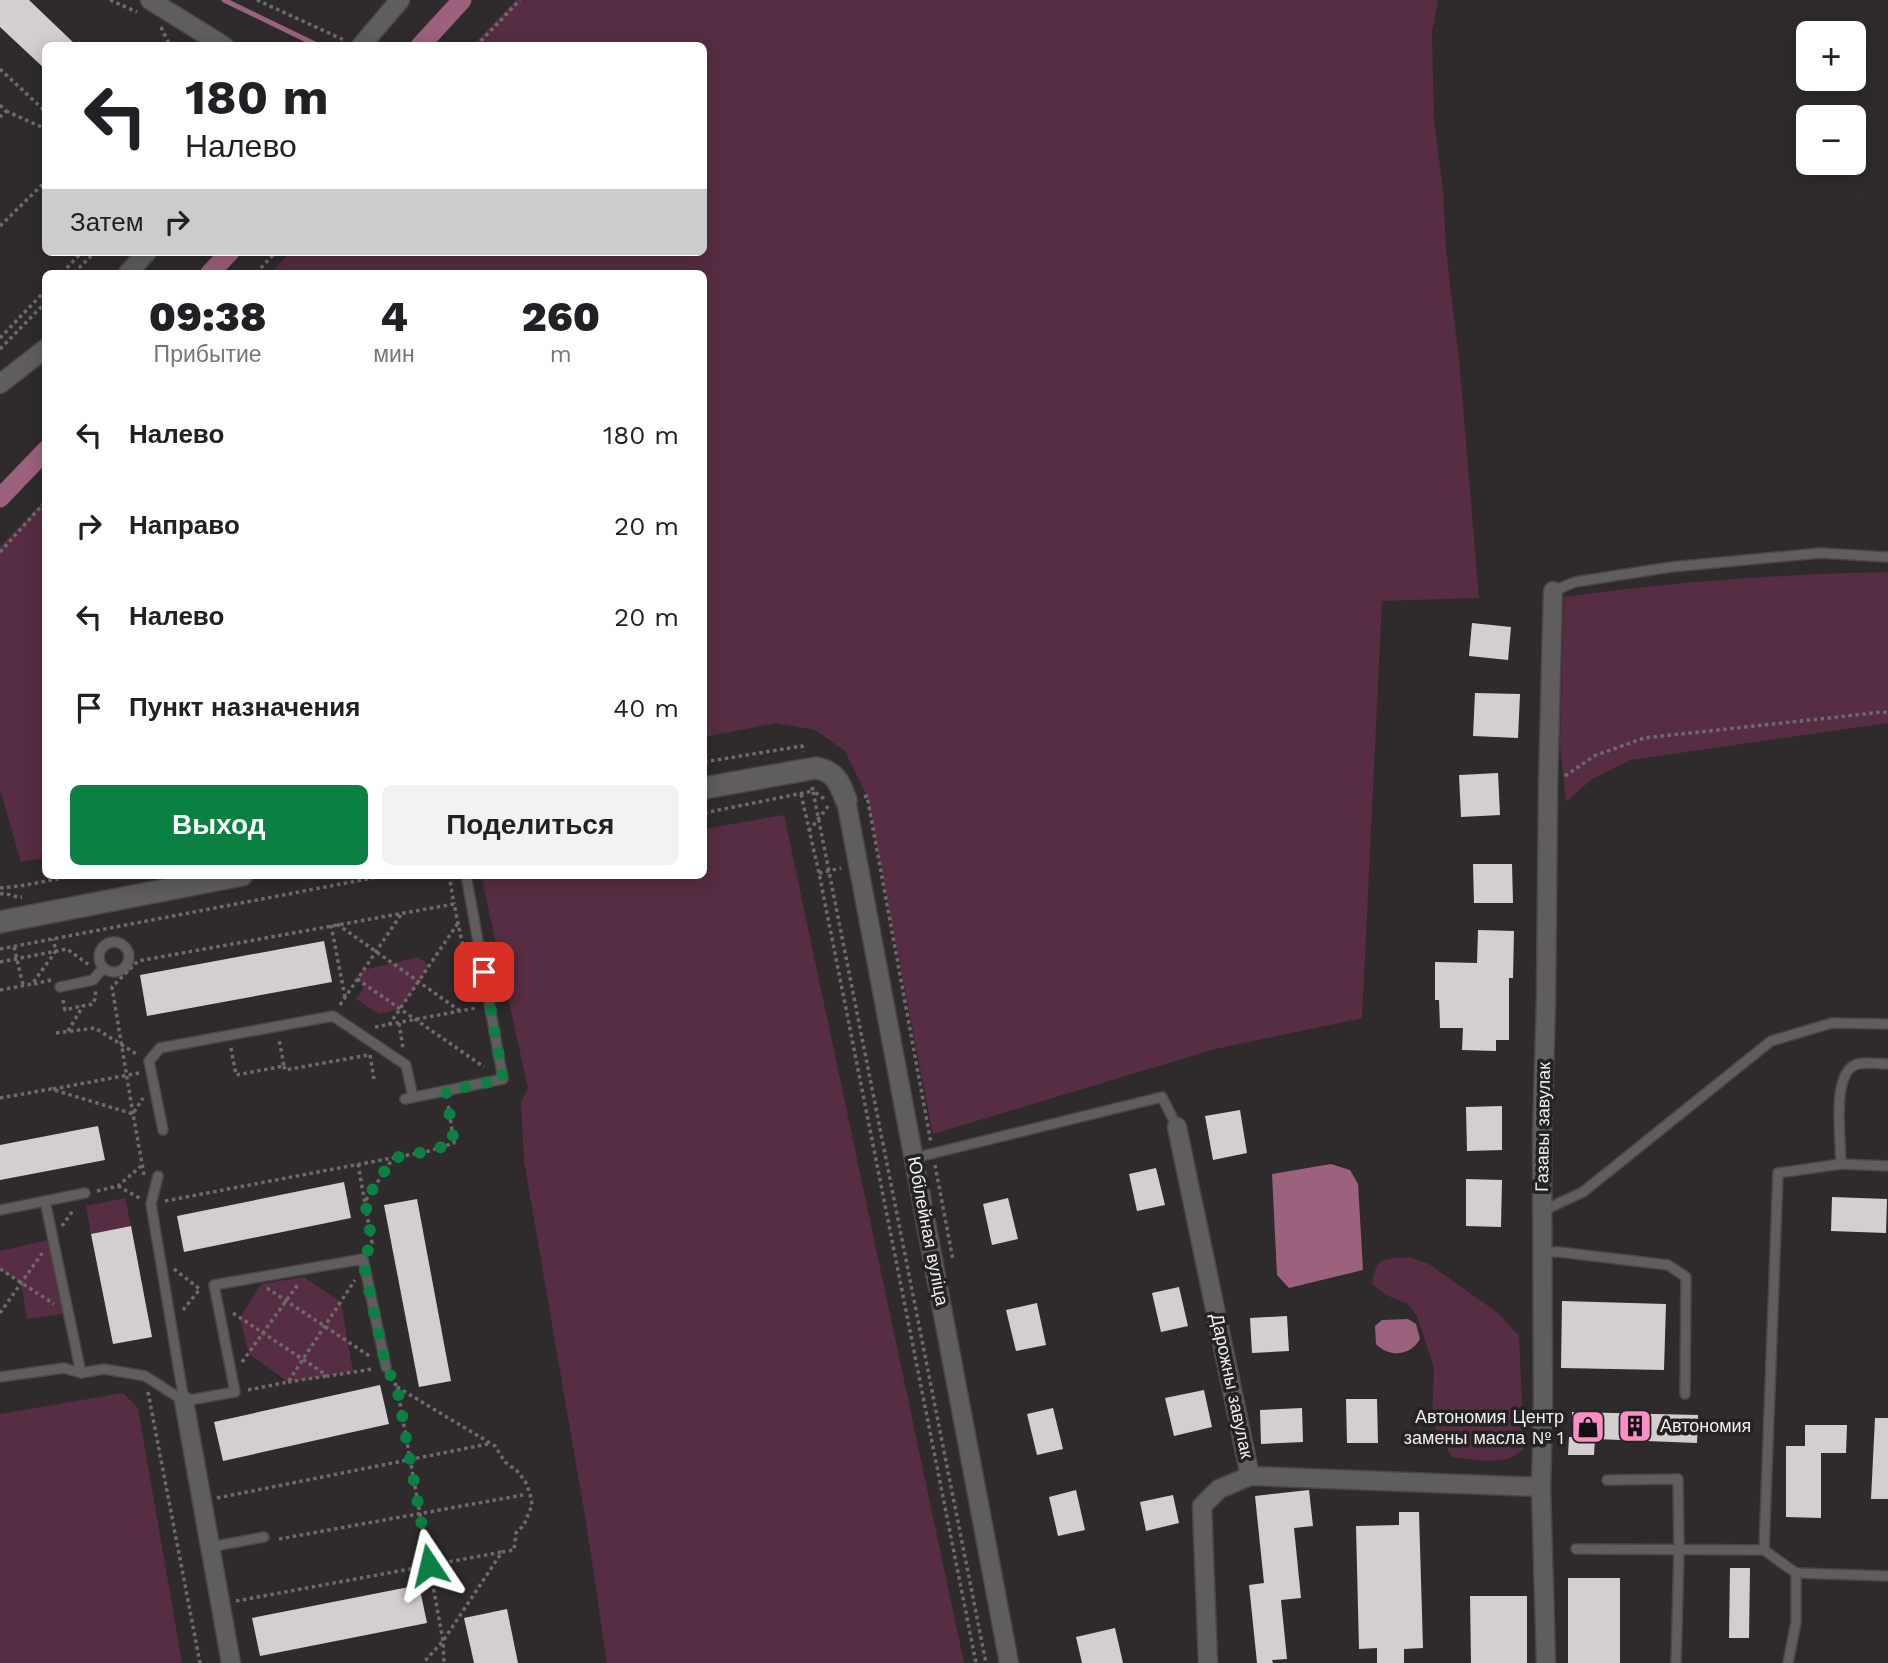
<!DOCTYPE html>
<html lang="ru">
<head>
<meta charset="utf-8">
<style>
	body { margin:0; font-family:"Work Sans",sans-serif; background:#f2f2f2; color:#202124; height:100vh; display:flex; flex-direction:column; font-size:26px; white-space:nowrap }
	* { box-sizing:border-box; margin:0 }
	p { font-size:23px; color:#757577 }
	.icon { flex:none; width:38px; height:38px; fill:none; stroke:currentColor; stroke-width:2; stroke-linecap:round; stroke-linejoin:round }
	.map { position:relative; flex:1; overflow:hidden }
	.drawer { position:absolute; left:42px; top:270px; width:665px; height:609px; display:flex; flex-direction:column; background:#fff; border-radius:10px; box-shadow:0 4px 18px #0003 }
	.drawer>* { flex:none }
	.guide { position:absolute; left:42px; top:42px; width:665px; height:214px; border-radius:10px; box-shadow:0 4px 18px #0003; background:#fff; color:#202124; overflow:hidden }
	.fabs { position:absolute; left:1796px; top:21px; display:grid; gap:14px }
	.fabs a { display:grid; place-items:center; width:70px; height:70px; border-radius:10px; background:#fff; box-shadow:0 4px 18px #0003; font-size:35px }
	.pin { position:absolute; display:grid; place-items:center; width:60px; height:60px; color:#fff; margin:-30px; border-radius:14px; box-shadow:0 4px 10px #0006 }
	.me { position:absolute; width:77px; margin:-38px; rotate:350deg; stroke-linejoin:round; filter:drop-shadow(0 0 5px #0008) }
	.turn { display:flex; align-items:center; gap:24px; height:147px; padding:0 28px; font-size:32px }
	.turn .icon { width:91px; height:91px; stroke-width:2.5 }
	.turn b { display:block; font-size:49px; line-height:60px }
	.then { display:flex; align-items:center; height:66px; padding:0 28px; background:#0003; gap:14px; font-size:26px }
	.eta { display:flex; justify-content:space-evenly; align-items:center; height:119px; text-align:center }
	.eta b { font-size:42px; font-weight:800; line-height:49px }
	.cta { display:flex; gap:14px; margin-top:auto; padding:14px 28px }
	.cta a { flex:1; height:80px; border-radius:10px; background:#0b8043; color:#fff; font-size:28px; font-weight:800; line-height:80px; text-align:center }
	.cta a+a { background:#f2f2f2; color:#202124 }
	ul { padding:0; list-style:none }
	li { display:flex; align-items:center; gap:21px; height:91px; padding:0 28px }
	li div { flex:1 }
	li b { display:block; font-size:26px }
	li em { font-style:normal }
	.map>svg:first-child { display:block }
	.green { fill:#562d42 }
	.water { fill:#9c617d }
	.lines { fill:none; stroke-linecap:round; stroke-linejoin:round }
	.stream { stroke:#9c617d; stroke-width:5 }
	.canal { stroke:#9c617d; stroke-width:19 }
	.building { fill:#d3ced0 }
	.service-casing { stroke:#4a4648; stroke-width:12 }
	.minor-casing { stroke:#4a4648; stroke-width:21 }
	.tertiary-casing { stroke:#4a4648; stroke-width:24 }
	.path { stroke:#6e6a6c; stroke-width:3.5; stroke-dasharray:3.5 3.5; stroke-linecap:butt }
	.service { stroke:#5f5d5e; stroke-width:9 }
	.minor { stroke:#5f5d5e; stroke-width:18 }
	.tertiary { stroke:#5f5d5e; stroke-width:21 }
	.route { stroke:#0b8043; stroke-width:12; stroke-dasharray:0 21.6 }
	.labels { text-anchor:middle; stroke-width:7; stroke-linejoin:round; paint-order:stroke }
	.street-label { font-size:18px; fill:#f1eef0; stroke:#252223 }
	.poi-label { font-size:18px; fill:#f1eef0; stroke:#252223; text-anchor:end }
</style>
</head>
<body>
<div class="map">
<svg width="1888" height="1663" viewBox="0 0 1888 1663">
	<rect width="100%" height="100%" fill="#2f2b2d"/>
	<g class="green">
		<path d="M516,0H1438L1432,32L1434,121L1443,189L1446,249L1460,369L1479,598L1382,601L1362,1018L1215,1049L933,1134L867,796L845,751L815,730L776,723L704,737V273H271L290,252H704V46L473,45Z"/>
		<path d="M45,500V858L21,862L0,789V547Z"/>
		<path d="M1888,572V723L1631,760L1592,779L1566,802L1560,744L1564,597C1672,582 1780,574 1888,572Z"/>
		<path d="M784,815L964,1663H607L586,1522L524,1161L521,1102L528,1088L481,875H704V829Z"/>
		<path d="M419,957L429,966L400,1009L379,1014L356,999L365,986L357,979L364,970Z"/>
		<path d="M125,1198L131,1226L91,1234L86,1206Z"/>
		<path d="M53,1239L68,1313L27,1319L21,1283L0,1269V1251Z"/>
		<path d="M1409,1257L1429,1264L1498,1313L1519,1336L1524,1448C1507,1468 1475,1459 1452,1457L1432,1422L1434,1368L1417,1316L1408,1304L1386,1295L1372,1284C1377,1255 1383,1260 1409,1257Z"/>
		<path d="M304,1277L341,1302L353,1372L288,1382L249,1354L240,1318L261,1284Z"/>
		<path d="M123,1393L138,1408L182,1663H0V1414Z"/>
	</g>
	<g class="water">
		<path d="M1331,1164L1350,1170L1358,1184L1363,1270L1289,1288L1277,1275L1272,1174Z"/>
		<path d="M1408,1319L1416,1324L1420,1339C1410,1356 1390,1358 1376,1344L1375,1326L1382,1320Z"/>
	</g>
	<g class="lines">
		<path class="stream" d="M224,0L319,46"/>
		<g class="canal">
			<path d="M420,46L462,0"/>
			<path d="M210,273L230,252"/>
			<path d="M0,498L46,450"/>
		</g>
	</g>
	<g class="building">
		<path d="M0,0H29L77,46H46V70L0,27Z"/>
		<path d="M1472,623L1511,627L1508,660L1469,656Z"/>
		<path d="M1475,693L1520,694L1518,738L1473,736Z"/>
		<path d="M1498,773L1500,815L1461,817L1459,775Z"/>
		<path d="M1473,864H1512L1513,903H1474Z"/>
		<path d="M1478,930L1514,931L1513,978H1509V1040H1496V1051L1462,1050L1463,1028H1440L1439,1000H1435V962L1477,963Z"/>
		<path d="M324,941L332,982L147,1016L140,975Z"/>
		<path d="M1502,1106V1150L1467,1151L1466,1107Z"/>
		<path d="M1240,1110L1247,1153L1213,1160L1205,1116Z"/>
		<path d="M98,1126L105,1160L0,1180V1145Z"/>
		<path d="M1156,1168L1165,1205L1137,1211L1129,1174Z"/>
		<path d="M1466,1179L1502,1180L1501,1227L1466,1226Z"/>
		<path d="M344,1182L351,1218L184,1252L177,1216Z"/>
		<path d="M1832,1197L1887,1199L1886,1233L1831,1231Z"/>
		<path d="M1008,1198L1018,1239L992,1245L983,1204Z"/>
		<path d="M417,1199L451,1381L419,1387L384,1205Z"/>
		<path d="M131,1226L152,1337L113,1344L91,1234Z"/>
		<path d="M1179,1287L1188,1326L1161,1332L1152,1293Z"/>
		<path d="M1562,1301L1666,1304L1664,1370L1561,1368Z"/>
		<path d="M1037,1303L1046,1345L1016,1351L1006,1310Z"/>
		<path d="M1287,1316L1289,1351L1252,1353L1250,1318Z"/>
		<path d="M380,1385L389,1424L223,1461L214,1422Z"/>
		<path d="M1204,1390L1212,1427L1174,1436L1165,1398Z"/>
		<path d="M1346,1399H1377L1378,1443H1347Z"/>
		<path d="M1053,1408L1063,1449L1037,1455L1027,1414Z"/>
		<path d="M1302,1408L1303,1442L1261,1444L1260,1410Z"/>
		<path d="M1572,1412L1698,1415L1697,1443L1595,1439L1594,1455H1568L1569,1437H1572Z"/>
		<path d="M1875,1418H1888V1499H1871Z"/>
		<path d="M1805,1425H1847L1846,1453H1821V1518L1786,1517V1446H1805Z"/>
		<path d="M1076,1490L1085,1530L1058,1536L1049,1497Z"/>
		<path d="M1309,1490L1313,1526L1294,1528L1301,1598L1281,1600L1287,1659L1272,1660L1273,1663H1257L1249,1585L1264,1583L1255,1496Z"/>
		<path d="M1173,1495L1179,1523L1146,1531L1140,1502Z"/>
		<path d="M1399,1512H1419L1423,1648L1404,1649V1663H1377V1648L1359,1649L1356,1526L1399,1525Z"/>
		<path d="M1730,1568H1750L1749,1638H1729Z"/>
		<rect x="1568" y="1578" width="52" height="85"/>
		<path d="M419,1585L427,1623L260,1656L252,1618Z"/>
		<path d="M1470,1596H1527V1663H1471Z"/>
		<path d="M507,1609L518,1663H474L464,1618Z"/>
		<path d="M1115,1628L1123,1663H1082L1076,1637Z"/>
	</g>
	<g class="lines">
		<defs>
			<g id="service">
				<path d="M1553,591L1575,582L1671,567L1820,553L1888,557"/>
				<circle cx="114" cy="957" r="15"/>
				<path d="M60,987L93,980L103,968"/>
				<path d="M405,1099L503,1079L466,875"/>
				<path d="M163,1130L149,1061L160,1048L333,1016L406,1065L413,1097"/>
				<path d="M914,1158L1162,1097L1177,1127"/>
				<path d="M1841,1164L1888,1166"/>
				<path d="M158,1176L151,1204L184,1401"/>
				<path d="M45,1201L81,1373"/>
				<path d="M0,1210L85,1193"/>
				<path d="M1542,1211L1583,1192L1771,1041L1832,1023L1888,1024"/>
				<path d="M1543,1252H1559L1668,1265L1686,1277L1685,1394"/>
				<path d="M0,1377L64,1368L81,1373L104,1369L145,1376L184,1401L235,1392L214,1285L363,1259L386,1367"/>
				<path d="M1607,1480L1678,1479L1679,1550L1676,1663"/>
				<path d="M210,1547L264,1537"/>
				<path d="M1576,1549L1764,1550"/>
				<path d="M1796,1573L1764,1550L1778,1173L1841,1164C1841,1141 1831,1076 1855,1065C1865,1061 1878,1064 1888,1064"/>
				<path d="M1788,1663L1796,1622V1573L1888,1576"/>
			</g>
			<g id="minor">
				<path d="M150,0L224,46"/>
				<path d="M361,46L400,0"/>
				<path d="M128,273L147,252"/>
				<path d="M0,384L46,348"/>
				<path d="M846,800L1009,1663"/>
				<path d="M1177,1127L1250,1476L1219,1489L1202,1506L1208,1663"/>
				<path d="M184,1401L231,1663"/>
				<path d="M1250,1476L1541,1487"/>
				<path d="M1546,1663L1541,1487L1543,1412L1542,1137L1546,1001L1548,787L1553,591"/>
			</g>
			<g id="tertiary">
				<path d="M704,788L816,768C835,771 840,783 846,800"/>
				<path d="M0,922L242,875"/>
			</g>
		</defs>
		<use href="#service" class="service-casing"/>
		<use href="#minor" class="minor-casing"/>
		<use href="#tertiary" class="tertiary-casing"/>
		<g class="path">
			<path d="M110,0L137,12"/>
			<path d="M257,0L344,40"/>
			<path d="M161,27L170,46"/>
			<path d="M476,46L520,0"/>
			<path d="M0,69L46,112"/>
			<path d="M0,105L6,111L0,117"/>
			<path d="M6,111L46,129"/>
			<path d="M0,226L46,181"/>
			<path d="M62,273L82,252"/>
			<path d="M74,273L95,252"/>
			<path d="M256,273L276,252"/>
			<path d="M0,338L46,290"/>
			<path d="M0,349L46,302"/>
			<path d="M0,552L46,501"/>
			<path d="M704,762L802,746L803,752"/>
			<path d="M1565,776L1594,756L1644,738L1883,712L1888,713"/>
			<path d="M812,787L813,791L826,800"/>
			<path d="M801,794L819,873L976,1663"/>
			<path d="M864,797L867,796L931,1143"/>
			<path d="M704,813L813,791L986,1663"/>
			<path d="M809,831L829,805"/>
			<path d="M819,873L841,868"/>
			<path d="M449,875L454,904"/>
			<path d="M0,888L20,886L78,875"/>
			<path d="M0,894C8,892 14,898 22,897"/>
			<path d="M337,924L460,1011"/>
			<path d="M331,925L345,997"/>
			<path d="M14,947L23,985"/>
			<path d="M0,949L388,875"/>
			<path d="M0,962L67,949L89,965"/>
			<path d="M357,979L484,1067"/>
			<path d="M34,984L51,980"/>
			<path d="M0,990L32,984L56,951L53,939"/>
			<path d="M63,1000L65,1010L81,1006"/>
			<path d="M340,1005L402,913"/>
			<path d="M399,1023L403,1048"/>
			<path d="M389,1025L458,923"/>
			<path d="M375,1027L476,1008"/>
			<path d="M68,1031L83,1006L93,1004L96,996L95,990"/>
			<path d="M56,1033L95,1028L138,1055"/>
			<path d="M231,1048L236,1075L284,1066L279,1039"/>
			<path d="M370,1055L374,1079"/>
			<path d="M284,1066L285,1070L368,1055"/>
			<path d="M53,1089L139,1073"/>
			<path d="M0,1098L51,1089L133,1114L144,1175"/>
			<path d="M134,1112L143,1098"/>
			<path d="M133,1114L112,987L138,961L454,904L468,970"/>
			<path d="M358,1164L372,1243L369,1248"/>
			<path d="M935,1165L953,1260"/>
			<path d="M118,1186L141,1199"/>
			<path d="M97,1191L118,1186L141,1166"/>
			<path d="M366,1200L393,1158"/>
			<path d="M165,1201L429,1151L454,1143L448,1104"/>
			<path d="M62,1226L74,1209"/>
			<path d="M0,1269L54,1304"/>
			<path d="M174,1269L201,1290"/>
			<path d="M267,1288L371,1357"/>
			<path d="M183,1310L200,1289"/>
			<path d="M0,1313L43,1252"/>
			<path d="M233,1313L328,1376L373,1369"/>
			<path d="M242,1362L299,1283"/>
			<path d="M391,1377L397,1387L443,1641L444,1663"/>
			<path d="M288,1382L327,1376"/>
			<path d="M397,1387L495,1446L505,1462L517,1471L525,1481L530,1493L532,1505L524,1525L516,1533L514,1550L502,1552L443,1641L423,1663"/>
			<path d="M248,1390L288,1382L355,1280"/>
			<path d="M148,1392L200,1663"/>
			<path d="M217,1498L488,1444"/>
			<path d="M279,1539L523,1495"/>
			<path d="M236,1601L502,1552"/>
		</g>
		<use href="#service" class="service"/>
		<use href="#minor" class="minor"/>
		<use href="#tertiary" class="tertiary"/>
	</g>
	<g class="lines">
		<path class="route" d="M429,1565L397,1387L386,1367L364,1266L363,1259L372,1243L365,1201L393,1158L429,1151L454,1143L446,1091L503,1079L484,972"/>
	</g>
	<defs>
		<symbol id="building-square" viewBox="-11 -11 22 22"><rect x="-9" y="-9" width="18" height="18" rx="4" fill="#fb8fc5" stroke="#252223"/><path d="M-4-6H4V6H1V3H-1V6H-4ZM-2.5-4.3h1.7v1.8h-1.7ZM.8-4.3h1.7v1.8H.8ZM-2.5-1h1.7V.8h-1.7ZM.8-1h1.7V.8H.8Z" fill="#111"/></symbol>
		<symbol id="shop-square" viewBox="-11 -11 22 22"><rect x="-9" y="-9" width="18" height="18" rx="4" fill="#fb8fc5" stroke="#252223"/><path d="M-5-2.5h2.3a2.7 3.5 0 0 1 5.4 0H5L5.5 6h-11ZM-1.5-2.5h3a1.5 2.3 0 0 0-3 0Z" fill="#111"/></symbol>
	</defs>
	<g fill-rule="evenodd">
		<use href="#building-square" x="1616" y="1407" width="38" height="38"/>
		<use href="#shop-square" x="1569" y="1408" width="38" height="38"/>
	</g>
	<g class="labels">
		<g class="street-label">
			<text transform="translate(1543 1127) rotate(-89)" y="6">Газавы завулак</text>
			<text transform="translate(928 1231) rotate(79)" y="6">Юбілейная вуліца</text>
			<text transform="translate(1232 1386) rotate(78)" y="6">Дарожны завулак</text>
		</g>
		<g class="poi-label">
			<text x="1564" y="1423">Автономия Центр<tspan x="1564" dy="21">замены масла № 1</tspan></text>
			<text x="1660" y="1432" text-anchor="start">Автономия</text>
		</g>
	</g>
</svg>
<div class="fabs">
<a>+</a>
<a>−</a>
</div>
<div class="pin" style="left:484px;top:972px;background:#d93025"><svg class="icon" aria-label="arrive" viewBox="0 0 24 24"><path d="M6 21V4h12l-3 4 3 4H6"/></svg></div>
<svg class="me" style="left:429px;top:1565px" viewBox="-20 -20 40 40"><path d="M0-17L14 15 0 8-14 15z" fill="#0b8043" stroke="#fff" stroke-width="4"/></svg>
<div class="guide">
<div class="turn"><svg class="icon" aria-label="left" viewBox="0 0 24 24"><path d="M17 20v-9H6M10 6l-5 5 5 5"/></svg><div><b>180 m</b>Налево</div></div>
<div class="then">Затем<svg class="icon" aria-label="right" viewBox="0 0 24 24"><path d="M7 20v-9h11M14 6l5 5-5 5"/></svg></div>
</div>
<section class="drawer">
<div class="eta">
<div><b>09:38</b><p>Прибытие</p></div>
<div><b>4</b><p>мин</p></div>
<div><b>260</b><p>m</p></div>
</div>
<ul>
<li><svg class="icon" aria-label="left" viewBox="0 0 24 24"><path d="M17 20v-9H6M10 6l-5 5 5 5"/></svg><div><b>Налево</b></div><em>180 m</em></li>
<li><svg class="icon" aria-label="right" viewBox="0 0 24 24"><path d="M7 20v-9h11M14 6l5 5-5 5"/></svg><div><b>Направо</b></div><em>20 m</em></li>
<li><svg class="icon" aria-label="left" viewBox="0 0 24 24"><path d="M17 20v-9H6M10 6l-5 5 5 5"/></svg><div><b>Налево</b></div><em>20 m</em></li>
<li><svg class="icon" aria-label="arrive" viewBox="0 0 24 24"><path d="M6 21V4h12l-3 4 3 4H6"/></svg><div><b>Пункт назначения</b></div><em>40 m</em></li>
</ul>
<div class="cta"><a>Выход</a><a>Поделиться</a></div>
</section>
</div>
</body>
</html>
